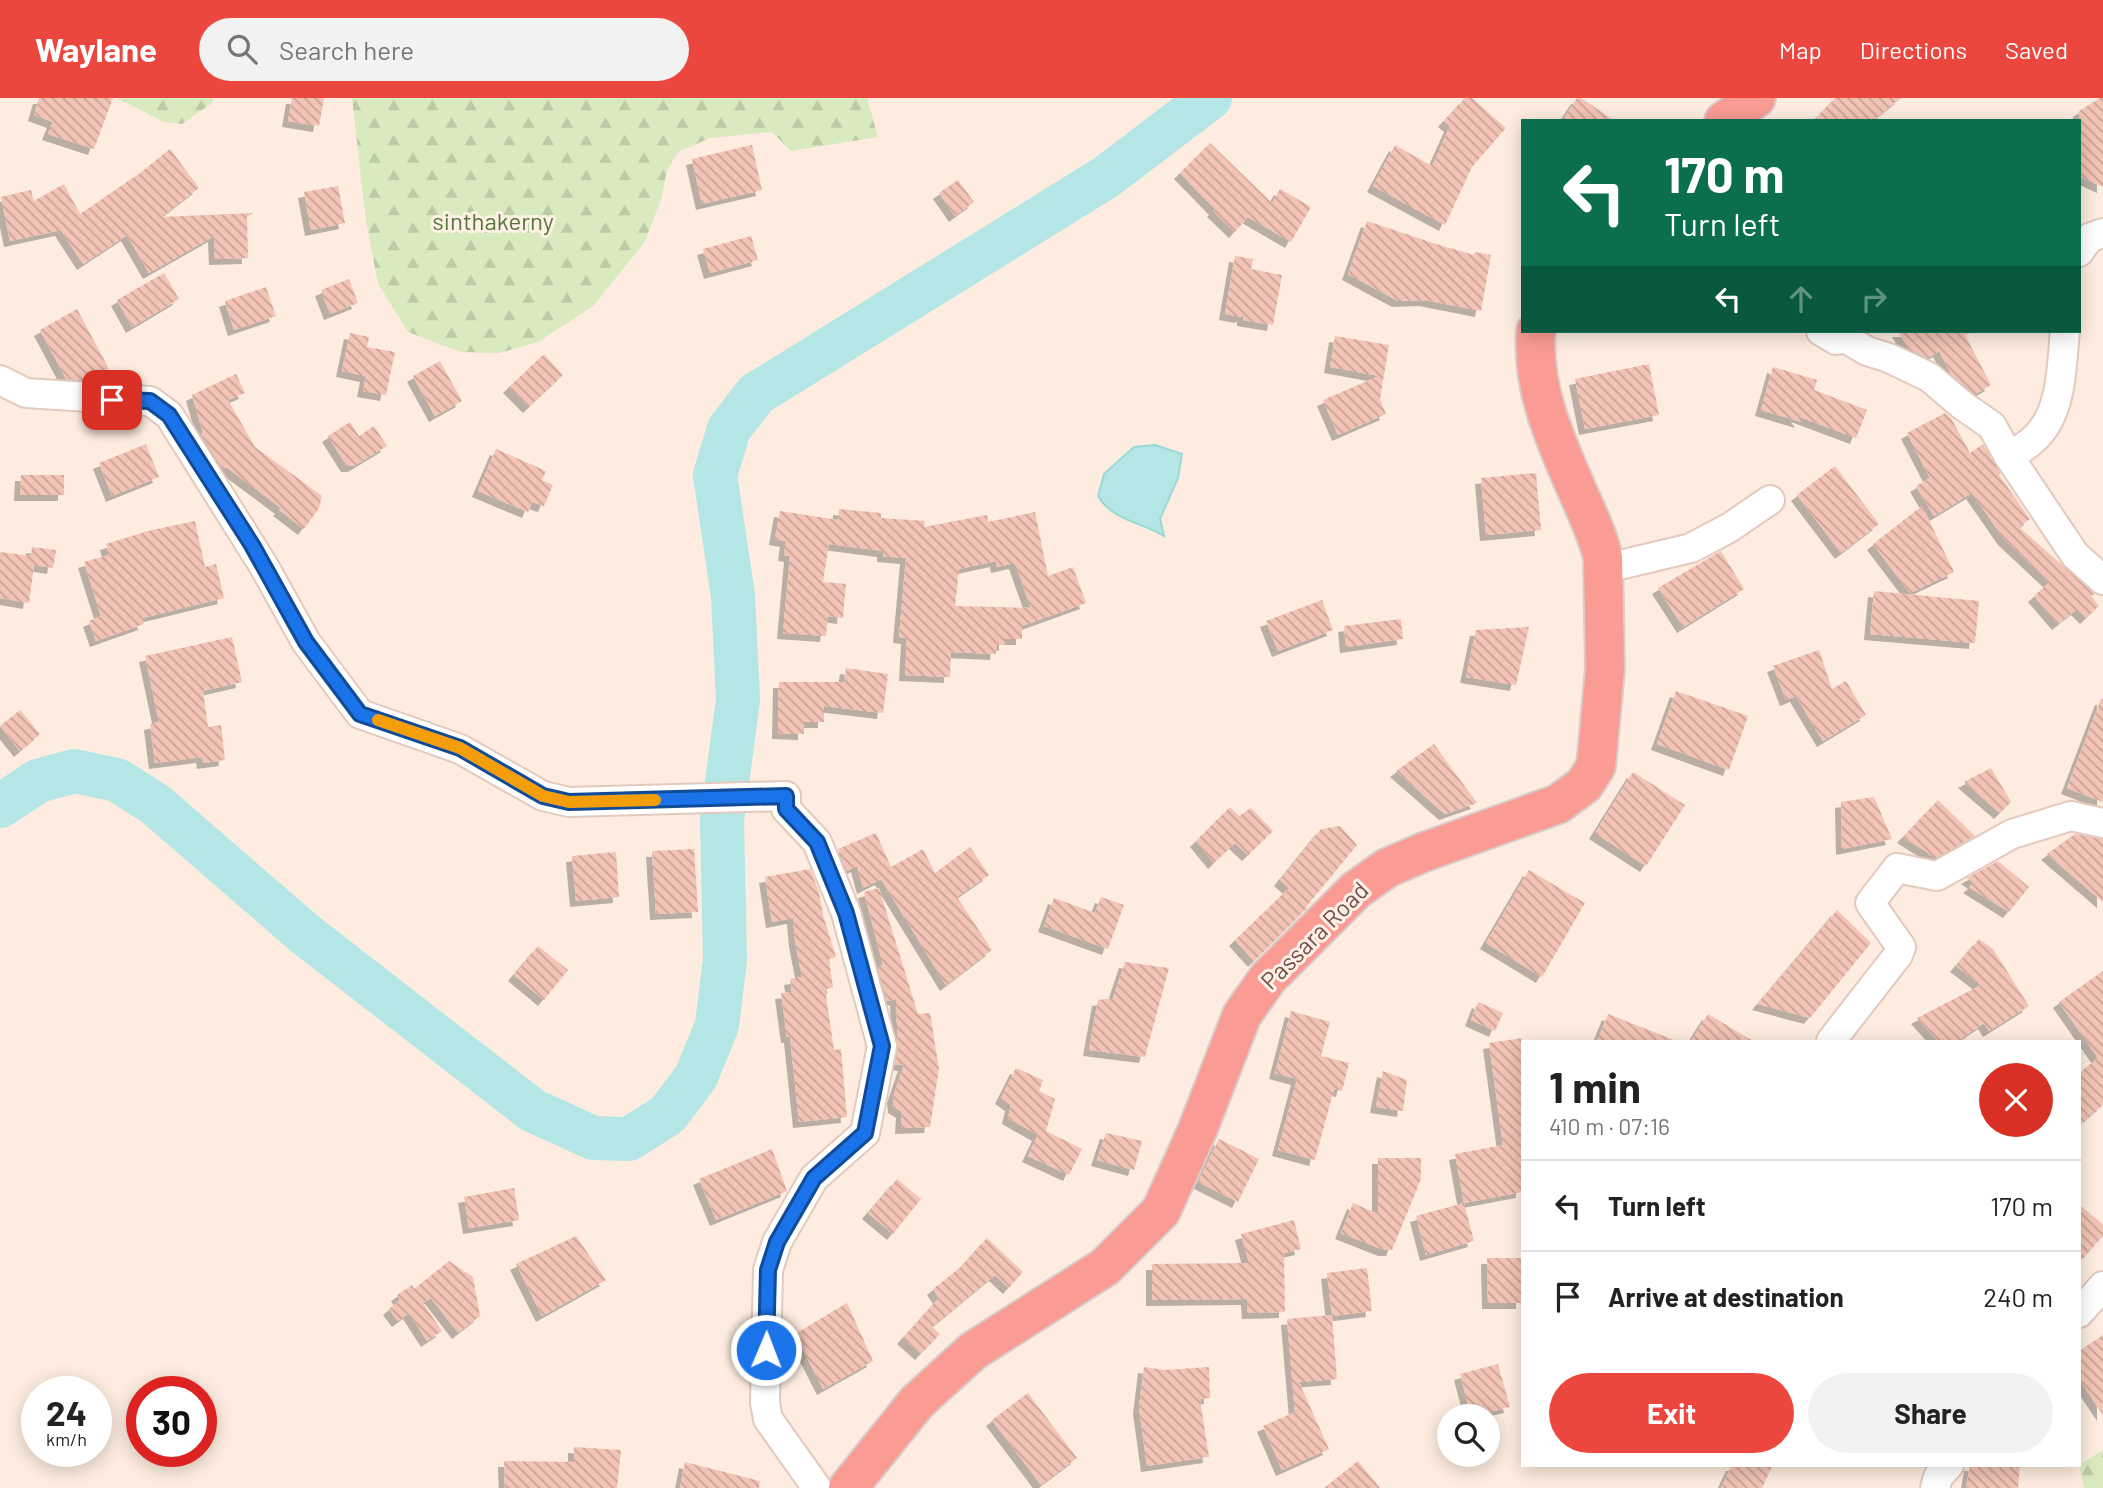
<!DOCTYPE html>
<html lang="en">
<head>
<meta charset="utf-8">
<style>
	body { margin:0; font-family:Barlow,sans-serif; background:#f2f2f2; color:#222; height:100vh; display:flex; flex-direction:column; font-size:26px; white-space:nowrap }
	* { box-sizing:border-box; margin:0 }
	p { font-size:23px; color:#767676 }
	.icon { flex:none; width:38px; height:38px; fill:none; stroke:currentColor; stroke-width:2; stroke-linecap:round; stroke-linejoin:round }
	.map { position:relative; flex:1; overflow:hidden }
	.details { position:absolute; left:1521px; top:942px; width:560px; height:427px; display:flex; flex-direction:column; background:#fff; border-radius:0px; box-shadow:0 4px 18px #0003 }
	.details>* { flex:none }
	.top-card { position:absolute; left:1521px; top:21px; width:560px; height:214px; border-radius:0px; box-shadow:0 4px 18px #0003; background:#0b6e4f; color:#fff; overflow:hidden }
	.controls { position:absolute; left:1437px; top:1306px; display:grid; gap:14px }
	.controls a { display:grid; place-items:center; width:63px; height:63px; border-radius:50%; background:#fff; box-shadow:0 4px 18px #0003; font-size:35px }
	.speed { position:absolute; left:21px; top:1278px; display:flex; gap:14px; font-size:35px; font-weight:700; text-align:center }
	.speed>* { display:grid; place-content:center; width:91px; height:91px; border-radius:50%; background:#fff; box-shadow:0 4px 18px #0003; line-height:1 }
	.speed small { font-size:18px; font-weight:400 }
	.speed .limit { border:10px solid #d22; background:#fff; color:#111 }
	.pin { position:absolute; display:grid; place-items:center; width:60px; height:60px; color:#fff; margin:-30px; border-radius:14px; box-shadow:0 4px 10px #0006 }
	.me { position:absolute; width:77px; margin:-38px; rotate:1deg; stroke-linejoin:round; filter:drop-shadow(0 0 5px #0008) }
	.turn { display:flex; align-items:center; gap:24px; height:147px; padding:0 28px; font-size:32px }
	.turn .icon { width:91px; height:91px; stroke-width:2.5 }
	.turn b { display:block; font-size:49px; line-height:60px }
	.lanes { display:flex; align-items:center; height:66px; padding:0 28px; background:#0003; justify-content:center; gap:35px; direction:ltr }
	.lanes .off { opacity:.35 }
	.round { display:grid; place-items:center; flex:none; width:74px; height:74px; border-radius:37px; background:#f2f2f2 }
	.head { display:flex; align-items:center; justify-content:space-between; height:119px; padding:0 28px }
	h1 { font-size:42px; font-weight:700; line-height:52px }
	.button { display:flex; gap:14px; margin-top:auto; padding:14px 28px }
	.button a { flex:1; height:80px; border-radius:42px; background:#ec473f; color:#fff; font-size:28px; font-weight:700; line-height:80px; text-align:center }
	.button a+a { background:#f2f2f2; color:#222 }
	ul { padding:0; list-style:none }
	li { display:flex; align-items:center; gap:21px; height:91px; padding:0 28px; border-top:2px solid #e0e0e0 }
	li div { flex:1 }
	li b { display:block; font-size:26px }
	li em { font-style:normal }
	header { display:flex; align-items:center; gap:42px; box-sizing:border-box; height:98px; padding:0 35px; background:#ec473f; color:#fff }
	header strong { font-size:33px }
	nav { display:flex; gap:38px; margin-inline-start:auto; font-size:24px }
	.search { width:490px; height:63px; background:#f2f2f2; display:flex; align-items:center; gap:18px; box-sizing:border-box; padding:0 24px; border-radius:38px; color:#767676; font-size:26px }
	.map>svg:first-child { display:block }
	.forest { fill:url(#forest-firs) }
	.water { fill:#b4e6e5; stroke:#9ad9d7; stroke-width:2 }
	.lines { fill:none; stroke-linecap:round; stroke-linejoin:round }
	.river { stroke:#b4e6e5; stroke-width:44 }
	.building { fill:url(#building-back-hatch); fill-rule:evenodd; filter:url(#shadow) }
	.street-casing { stroke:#e3c9be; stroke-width:32 }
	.highway-casing { stroke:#d8cdcb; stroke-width:42 }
	.street { stroke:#fff; stroke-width:28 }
	.highway { stroke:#fa9c94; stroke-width:38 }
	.route-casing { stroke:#114b97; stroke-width:18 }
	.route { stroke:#1a73e8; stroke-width:12 }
	.slow { stroke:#f59e0b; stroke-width:12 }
	.labels { text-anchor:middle; stroke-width:6; stroke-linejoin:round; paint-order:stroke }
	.park-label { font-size:24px; fill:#57743c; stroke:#fff1e6 }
	.street-label { font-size:24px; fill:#744e46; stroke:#fff1e6 }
</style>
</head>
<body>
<header>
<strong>Waylane</strong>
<div class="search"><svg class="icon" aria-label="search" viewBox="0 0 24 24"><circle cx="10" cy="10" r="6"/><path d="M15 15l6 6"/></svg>Search here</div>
<nav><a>Map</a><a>Directions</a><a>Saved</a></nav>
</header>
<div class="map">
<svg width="2103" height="1390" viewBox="0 0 2103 1390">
	<defs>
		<pattern id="forest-firs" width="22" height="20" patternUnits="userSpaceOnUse" patternTransform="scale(1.75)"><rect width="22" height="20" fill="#d8eabe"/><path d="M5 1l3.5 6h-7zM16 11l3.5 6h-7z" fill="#bdcaa5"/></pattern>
		<pattern id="building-back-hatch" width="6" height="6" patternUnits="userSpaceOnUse" patternTransform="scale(1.75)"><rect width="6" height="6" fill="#f3c4b6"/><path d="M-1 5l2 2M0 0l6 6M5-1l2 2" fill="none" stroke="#c9a196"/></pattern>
		<filter id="shadow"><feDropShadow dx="-6" dy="6" stdDeviation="0" flood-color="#0004"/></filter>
	</defs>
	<rect width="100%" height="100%" fill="#fdecdf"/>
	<g class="forest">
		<path d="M117,0H213L212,5L182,26L164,24Z"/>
		<path d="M352,0H867L878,39L791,53L772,34L710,40L678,54L667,72L661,102L644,145L593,208L538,244L499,255L461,254L408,234L378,185L366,123Z"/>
		<path d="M2103,1352V1390H2084L2079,1367Z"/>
	</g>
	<path class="water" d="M1155,347L1182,356L1178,380L1160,421L1164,438C1143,425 1112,422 1098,398L1104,376L1134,349Z"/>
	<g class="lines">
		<path class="river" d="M0,708L38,683L74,673L117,682L155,706L305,836L532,1012L593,1040L629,1041L667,1017L696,979L717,927L725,862L722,722L738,602L733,498L715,377L729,331L756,296L1106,79L1210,0"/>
	</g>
	<g class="building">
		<path d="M39,0H113L94,51L48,36L53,24L34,17Z"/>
		<path d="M292,0H324L319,28L288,23Z"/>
		<path d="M1465,0H1472L1506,30L1472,69L1445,127L1373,88L1395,47L1432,68L1450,28L1444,23Z"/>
		<path d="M1577,0H1581L1615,23H1562Z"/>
		<path d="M1835,0H1901L1872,23H1813Z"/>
		<path d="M2100,0H2103V89L2079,78V13Z"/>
		<path d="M1210,45L1272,105L1280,91L1311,109L1291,144L1248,119L1235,134L1213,113L1215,111L1180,75Z"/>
		<path d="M752,47L762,92L702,106L692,61Z"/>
		<path d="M170,51L199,90L161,119L253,115L247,119L248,160L215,161L214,138L149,175L127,137L83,166L61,132L10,143L1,99L31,92L34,103L64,86L80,116L140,75Z"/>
		<path d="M958,82L974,104L955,118L939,95Z"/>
		<path d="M338,88L345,125L311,132L304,94Z"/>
		<path d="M1367,123L1436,146L1474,157L1475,154L1491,157L1481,213L1425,202L1398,203L1348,176Z"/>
		<path d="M751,138L758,162L710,175L703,151Z"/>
		<path d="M1235,158L1253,161L1251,171L1282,177L1273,227L1243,222V217L1241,219L1225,216Z"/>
		<path d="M164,175L179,201L132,229L117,202Z"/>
		<path d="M349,181L358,205L330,216L321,192Z"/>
		<path d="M266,189L276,218L234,232L225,203Z"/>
		<path d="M77,211L109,271L89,282L66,281L40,232Z"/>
		<path d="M1898,233H1973L1965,237L1991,287L1975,296L1951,276L1939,253L1928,260L1909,251Z"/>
		<path d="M350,235L369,239L367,249L395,254L386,297L363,293L366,278L342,273Z"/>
		<path d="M1335,238L1389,247L1380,301L1386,316L1338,337L1323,302L1379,278L1330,269Z"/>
		<path d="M544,256L563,277L529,309L509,289Z"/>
		<path d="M440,263L462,303L435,318L413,278Z"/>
		<path d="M1649,266L1659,317L1585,331L1575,281Z"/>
		<path d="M1773,269L1817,282L1814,292L1867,312L1856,340L1797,318L1801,324L1761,312Z"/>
		<path d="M236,276L245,295L228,302L255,349L322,398L319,410L304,431L279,412L281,410L226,369L223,371L201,336L203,335L192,297Z"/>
		<path d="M1945,315L1951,320L1970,355L1983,346L2001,376L1999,377L2030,421L2019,429L2095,496L2091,498L2099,508L2086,520L2077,511L2058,526L2034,498L2050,484L2004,441L1972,395L1934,418L1916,388L1930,380L1907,335Z"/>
		<path d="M350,324L359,338L374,328L387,348L354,368H347L328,338Z"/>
		<path d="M146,346L159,379L112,398L99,365Z"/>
		<path d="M496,351L546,373L542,382L553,387L544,408L532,404L528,414L478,393Z"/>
		<path d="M1835,368L1879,426L1841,455L1797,397Z"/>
		<path d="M1536,375L1541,432L1486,437L1481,380Z"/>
		<path d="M21,377H64V397H20Z"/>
		<path d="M1922,408L1954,474L1910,495L1873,446Z"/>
		<path d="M839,411L881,415V420L925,423L924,429L987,417L988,424L1035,414L1048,478L1073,469L1086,505L1022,528V541H1005V547L997,546L996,556L951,554L950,579L905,577L907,540L899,539L906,460L883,458V453L829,446L823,484L846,486L843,520L828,518L826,538L783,535L790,458L784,457L786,443L775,441L780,413L838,422ZM996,463L997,469L1015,465L1031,510L955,508L959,471Z"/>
		<path d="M195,423L205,469L216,466L224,500L142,520L144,526L96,543L89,523L101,518L84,464L109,457L106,446L148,433Z"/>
		<path d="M32,449L56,452L53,470L34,467L29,505L0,500V454L31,458Z"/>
		<path d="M1721,453L1744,491L1683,529L1658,490Z"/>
		<path d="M1874,493L1979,503L1975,545L1870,536Z"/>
		<path d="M1322,502L1333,532L1278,553L1266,523Z"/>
		<path d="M1401,521L1403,541L1346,549L1344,528Z"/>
		<path d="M1529,529L1516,587L1466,579L1476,532Z"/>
		<path d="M232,539L242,584L203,593L208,629L221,627L225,662L203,665L202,659L155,665L150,626L159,624L145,558Z"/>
		<path d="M1819,552L1832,591L1846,583L1866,617L1823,643L1796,598L1786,602L1773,568Z"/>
		<path d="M846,570L888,576L883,615L824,608V624H804V636L778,635L779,584H844Z"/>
		<path d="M1676,593L1748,618L1729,672L1657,646Z"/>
		<path d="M2101,601H2103V704L2067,690Z"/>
		<path d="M20,612L40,636L20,653L0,628Z"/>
		<path d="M1434,646L1477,705L1445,716L1396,673Z"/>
		<path d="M1991,670L2011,704L2000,715L1964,684Z"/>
		<path d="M1633,674L1685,707L1646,768L1595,735Z"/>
		<path d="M1874,699L1892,741L1842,751L1841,704Z"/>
		<path d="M1938,702L1975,738L1936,760L1903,739Z"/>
		<path d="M1230,709L1239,718L1251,710L1273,733L1248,757L1235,745L1214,765L1196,743Z"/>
		<path d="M1340,728L1357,747L1306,809L1307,810L1254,863L1235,842L1289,790L1280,782L1321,731Z"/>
		<path d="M876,735L891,769L923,751L935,775L970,749L989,777L957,799L992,852L946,887L881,781L863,790L857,768L847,773L838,751Z"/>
		<path d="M2075,736L2103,741V804L2047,756Z"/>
		<path d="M694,751L698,814L656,816L652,753Z"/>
		<path d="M616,754L619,799L576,803L572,758Z"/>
		<path d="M1998,763L2029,789L2009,814L1969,789L1974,785L1967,780Z"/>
		<path d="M810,771L819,794L823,817L836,859L829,861L833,890L825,891L834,952L841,951L847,1019L799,1024L790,939H787L781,895L792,894L790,881L802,879L795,843L793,820L772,824L765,779Z"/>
		<path d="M1529,772L1585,805L1542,879L1486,845Z"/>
		<path d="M879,790L918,916L930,915L939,971L930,1029L901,1030L902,1014L894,1009L893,999L904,967L895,966L898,951L896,901L887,903L878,869L883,867L864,794Z"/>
		<path d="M1101,799L1124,807L1108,851L1044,828L1054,800L1095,815Z"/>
		<path d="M1837,812L1871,845L1810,920L1758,906Z"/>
		<path d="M1979,841L1993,851L2029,908L1989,933L1984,925L1958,943H1938L1917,920L1981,887L1956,868Z"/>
		<path d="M538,848L568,872L544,902L514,877Z"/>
		<path d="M1125,864L1169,870L1145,959L1089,952L1098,902L1113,900Z"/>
		<path d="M2103,873V1007L2079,1027V975L2098,960L2059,904Z"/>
		<path d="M1478,904L1503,915L1495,933L1471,922Z"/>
		<path d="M1291,913L1330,924L1321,958L1349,965L1342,993L1334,991L1315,1062L1278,1052L1297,981L1275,975Z"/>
		<path d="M1608,916L1674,942V943H1597Z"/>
		<path d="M1708,916L1753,943H1691Z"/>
		<path d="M1522,940V1094L1464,1105L1455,1056L1503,1047L1489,945Z"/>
		<path d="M1016,970L1043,982L1039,993L1055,1001L1046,1033L1082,1051L1069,1077L1028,1058L1038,1037L1008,1020L1011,1007L1001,1000Z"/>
		<path d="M1383,973L1407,982L1403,1013L1376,1009Z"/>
		<path d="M1106,1035L1142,1043L1134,1072L1097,1062Z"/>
		<path d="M1219,1041L1259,1061L1238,1104L1198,1084Z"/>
		<path d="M772,1051L787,1093L716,1122L699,1081Z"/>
		<path d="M1378,1060H1421V1081L1392,1152H1384L1341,1135L1353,1105L1378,1116Z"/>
		<path d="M897,1081L921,1101L893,1136L868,1115Z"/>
		<path d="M514,1090L519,1122L469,1130L464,1099Z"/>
		<path d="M1464,1105L1474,1143L1426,1157L1416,1118Z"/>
		<path d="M2079,1106L2103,1127V1138L2079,1165Z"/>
		<path d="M1294,1122L1301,1151L1284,1155L1285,1214L1248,1215L1247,1201L1152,1202V1166L1249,1165L1241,1136Z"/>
		<path d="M576,1138L606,1182L542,1218L516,1166Z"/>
		<path d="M987,1140L1023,1174L1009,1190L995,1177L932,1229L940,1236L921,1256L903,1240L939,1200L933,1191L962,1168Z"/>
		<path d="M1487,1160H1522V1205H1488Z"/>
		<path d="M449,1163L473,1179L480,1218L458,1235L431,1200L423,1205L442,1233L427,1243L409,1215L398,1223L389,1211L400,1202L397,1197L412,1187L414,1191Z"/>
		<path d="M1367,1170L1372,1213L1332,1218L1337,1281L1299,1284L1329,1351L1282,1372L1263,1328L1295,1314L1287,1221L1332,1217L1327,1175Z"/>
		<path d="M847,1205L873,1263L823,1291L795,1236Z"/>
		<path d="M2103,1237V1317L2079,1281V1253Z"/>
		<path d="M1498,1266L1510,1309L1471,1318L1460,1276Z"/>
		<path d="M1144,1269L1165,1272L1209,1269L1210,1300L1200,1301L1209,1359L1147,1368L1139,1310Z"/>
		<path d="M1028,1295L1077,1360L1041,1387L992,1322Z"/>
		<path d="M574,1349L621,1352L617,1390H505L504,1363L574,1364Z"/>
		<path d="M1358,1363L1380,1390H1324Z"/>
		<path d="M685,1364L760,1383L759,1390H680Z"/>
		<path d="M1732,1367H1773L1762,1390H1721Z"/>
		<path d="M1970,1367H2020L2018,1390H1966Z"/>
	</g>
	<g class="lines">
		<defs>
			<g id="street">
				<path d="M2079,154L2089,140L2103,135"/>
				<path d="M1821,233L1836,242L1845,240L1867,253L1889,260L1929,279L1962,307L1992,328L2008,357L2075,457L2103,482"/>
				<path d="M0,282L26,295L150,303L169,317L265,470L306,544L360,616L460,651L543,698L569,704L786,698V711L817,744L846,815L882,948L865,1035L814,1080L777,1144L768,1172L765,1305L768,1321L817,1390"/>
				<path d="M2008,357C2063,336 2060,282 2065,233"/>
				<path d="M1603,471L1691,450L1729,430L1770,402"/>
				<path d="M1831,943L1898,857L1901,849L1870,805L1897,770L1937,778L2012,736L2071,718L2103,725"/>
				<path d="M2079,1215L2103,1188"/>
				<path d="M1935,1390L1938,1379L1949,1367"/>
			</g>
			<g id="highway">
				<path d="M1724,23L1756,0"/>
				<path d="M848,1390L917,1304L973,1253L1105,1169L1161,1113L1197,1033L1242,917L1268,880L1356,792L1387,770L1424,754L1558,706L1584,687L1596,668L1605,571L1603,460C1598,438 1589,419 1580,399C1557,346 1531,291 1536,233"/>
			</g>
		</defs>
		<use href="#street" class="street-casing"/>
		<use href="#highway" class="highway-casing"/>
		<use href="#street" class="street"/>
		<use href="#highway" class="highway"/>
	</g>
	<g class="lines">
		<defs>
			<path id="route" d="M112,302L150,303L169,317L252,447L306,544L360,616L460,650L543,698L569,704L786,698V711L817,744L846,815L882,948L865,1035L814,1080L777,1144L768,1172L766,1252"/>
		</defs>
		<use href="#route" class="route-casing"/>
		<use href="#route" class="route"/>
		<path class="slow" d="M378,622L460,650L543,698L569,704L655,702"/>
	</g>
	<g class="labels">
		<g class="park-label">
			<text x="493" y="132">sinthakerny</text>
		</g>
		<g class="street-label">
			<text transform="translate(1315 838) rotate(-45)" y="8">Passara Road</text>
		</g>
	</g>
</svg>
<div class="controls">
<a><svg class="icon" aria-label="search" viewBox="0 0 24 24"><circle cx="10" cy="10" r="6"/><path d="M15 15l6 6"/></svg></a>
</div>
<div class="speed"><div>24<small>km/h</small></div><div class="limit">30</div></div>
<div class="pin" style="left:112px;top:302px;background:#d93025"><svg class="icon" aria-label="arrive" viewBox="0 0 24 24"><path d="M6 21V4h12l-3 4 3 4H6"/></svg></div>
<svg class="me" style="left:766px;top:1252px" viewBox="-20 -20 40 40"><circle r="17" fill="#1a73e8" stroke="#fff" stroke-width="3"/><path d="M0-11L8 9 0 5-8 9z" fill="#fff"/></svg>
<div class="top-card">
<div class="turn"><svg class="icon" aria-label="left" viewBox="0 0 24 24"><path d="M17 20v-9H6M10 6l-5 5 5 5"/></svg><div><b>170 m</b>Turn left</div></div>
<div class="lanes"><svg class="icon" aria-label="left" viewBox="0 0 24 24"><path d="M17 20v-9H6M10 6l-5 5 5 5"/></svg><svg class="icon off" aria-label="ahead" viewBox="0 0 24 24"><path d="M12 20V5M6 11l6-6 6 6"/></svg><svg class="icon off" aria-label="right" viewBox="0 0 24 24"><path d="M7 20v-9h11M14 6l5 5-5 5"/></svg></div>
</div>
<section class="details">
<div class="head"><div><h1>1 min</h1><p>410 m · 07:16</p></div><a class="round" style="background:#d93025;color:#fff"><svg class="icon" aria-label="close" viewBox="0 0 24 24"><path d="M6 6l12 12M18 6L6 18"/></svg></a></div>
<ul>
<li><svg class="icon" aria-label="left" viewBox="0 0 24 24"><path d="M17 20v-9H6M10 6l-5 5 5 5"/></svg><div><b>Turn left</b></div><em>170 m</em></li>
<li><svg class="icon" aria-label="arrive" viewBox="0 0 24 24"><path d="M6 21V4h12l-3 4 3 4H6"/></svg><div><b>Arrive at destination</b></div><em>240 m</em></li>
</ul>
<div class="button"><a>Exit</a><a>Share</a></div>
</section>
</div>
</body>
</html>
